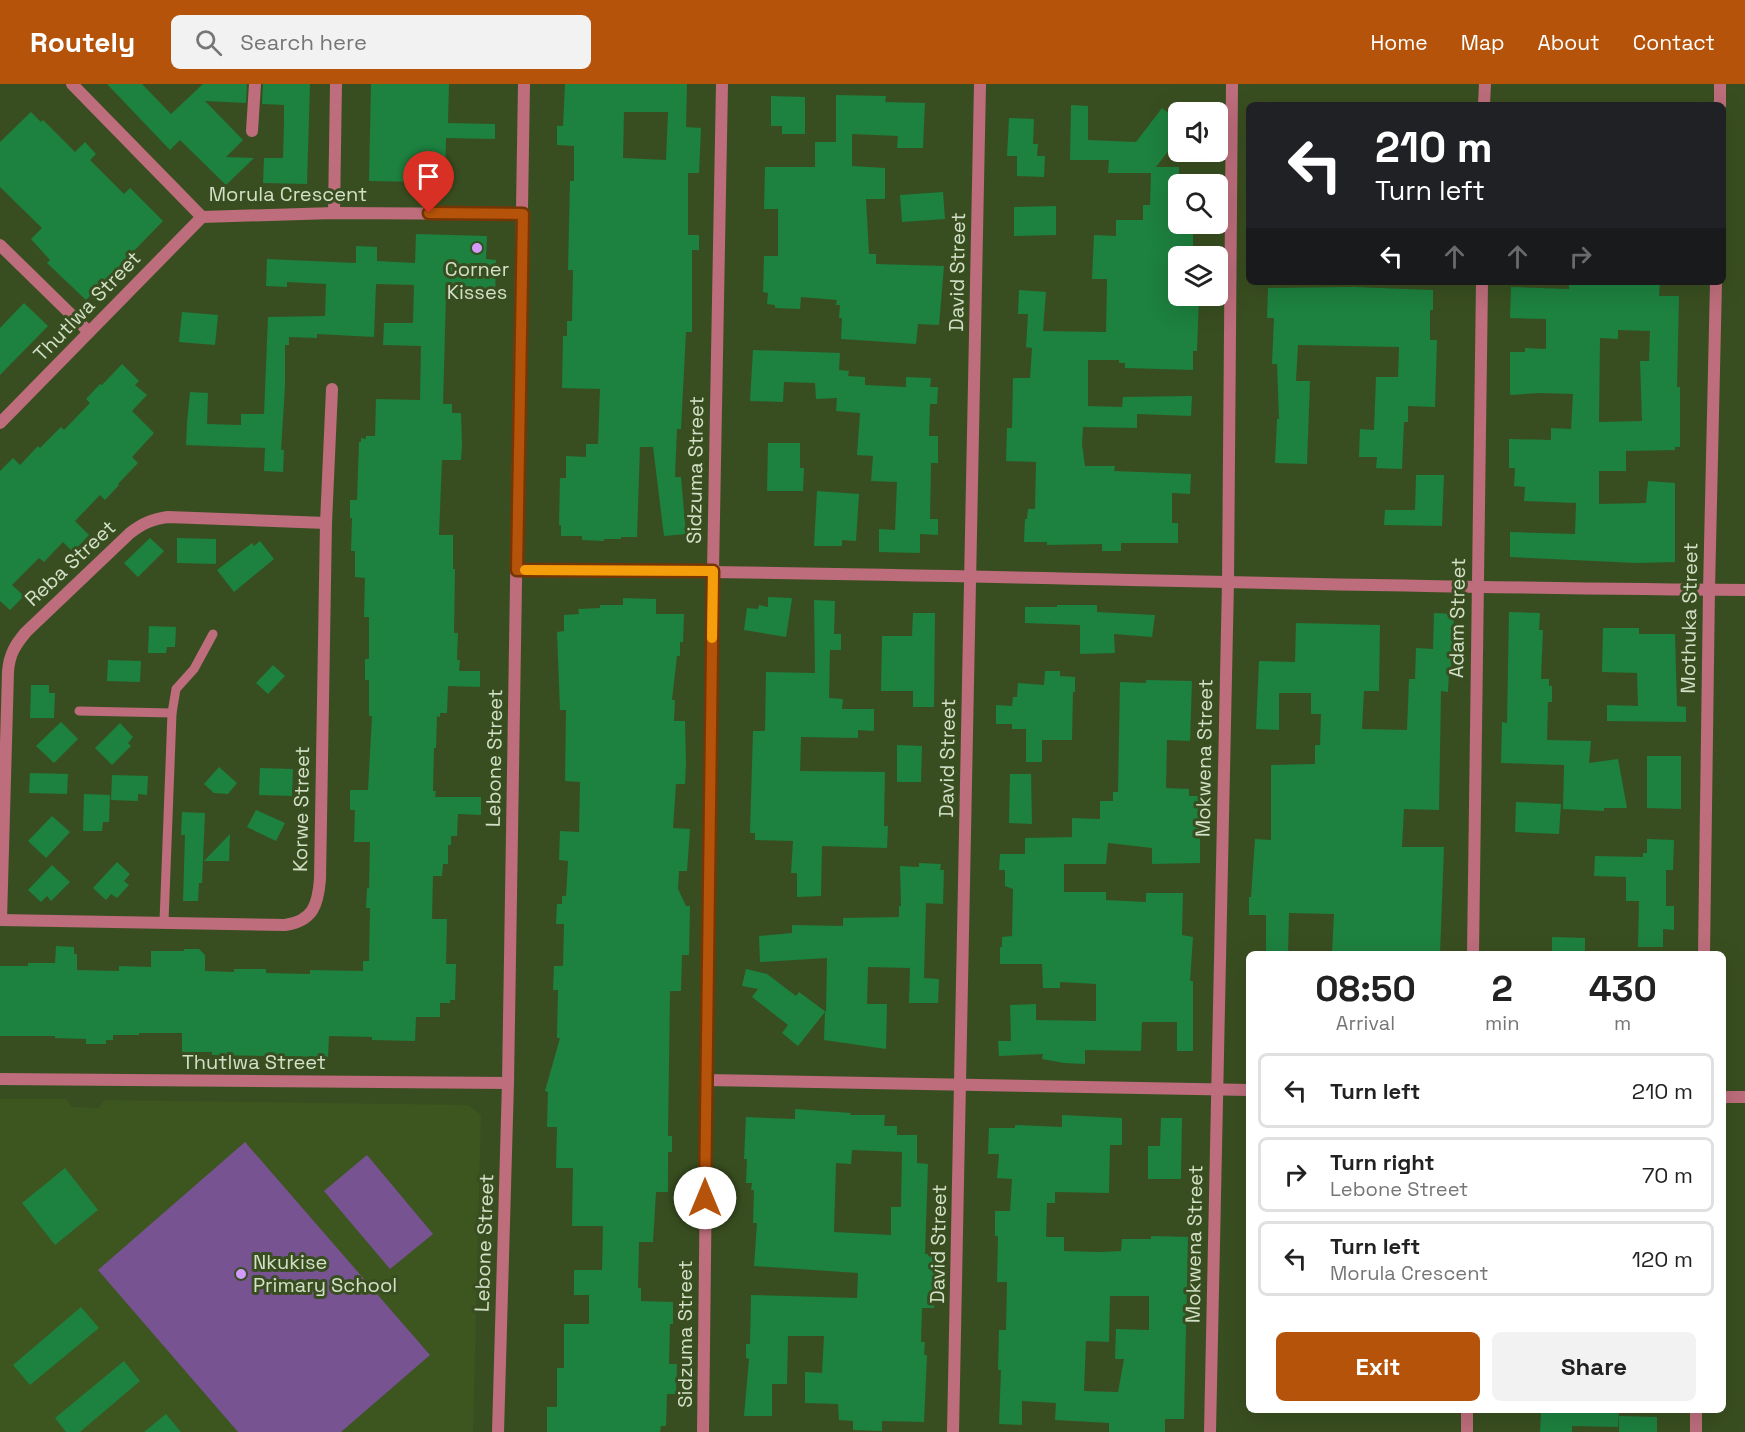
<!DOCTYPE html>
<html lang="en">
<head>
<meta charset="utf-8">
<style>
	body { margin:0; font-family:"Space Grotesk",sans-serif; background:#f2f2f2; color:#222; height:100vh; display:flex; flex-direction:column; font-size:22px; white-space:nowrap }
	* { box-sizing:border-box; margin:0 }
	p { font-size:20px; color:#767676 }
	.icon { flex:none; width:33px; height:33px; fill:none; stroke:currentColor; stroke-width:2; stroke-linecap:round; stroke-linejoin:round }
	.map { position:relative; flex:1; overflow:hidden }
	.drawer { position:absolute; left:1246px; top:867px; width:480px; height:462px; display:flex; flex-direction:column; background:#fff; border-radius:9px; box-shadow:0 6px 24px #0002 }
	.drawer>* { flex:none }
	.hud { position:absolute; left:1246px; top:18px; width:480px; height:183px; border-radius:9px; box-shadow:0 6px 24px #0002; background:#202124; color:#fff; overflow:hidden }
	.controls { position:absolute; left:1168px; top:18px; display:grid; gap:12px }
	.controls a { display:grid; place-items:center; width:60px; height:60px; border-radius:9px; background:#fff; box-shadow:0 6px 24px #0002; font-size:30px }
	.pin { position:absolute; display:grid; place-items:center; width:51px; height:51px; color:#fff; margin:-62px -26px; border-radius:50% 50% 50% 0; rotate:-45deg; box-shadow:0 0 6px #0007 }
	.pin .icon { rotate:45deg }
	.me { position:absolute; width:66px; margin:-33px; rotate:0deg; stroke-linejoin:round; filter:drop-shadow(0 0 4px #0008) }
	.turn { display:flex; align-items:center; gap:21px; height:126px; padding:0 30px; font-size:27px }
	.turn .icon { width:78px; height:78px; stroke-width:2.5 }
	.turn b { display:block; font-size:42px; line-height:51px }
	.lanes { display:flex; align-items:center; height:57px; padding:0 30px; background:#0003; justify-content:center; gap:30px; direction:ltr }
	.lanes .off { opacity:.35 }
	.eta { display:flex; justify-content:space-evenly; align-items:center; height:102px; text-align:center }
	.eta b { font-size:36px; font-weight:700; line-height:42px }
	.primary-button { display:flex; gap:12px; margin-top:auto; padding:12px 30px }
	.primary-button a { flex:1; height:69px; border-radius:9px; background:#b45309; color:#fff; font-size:24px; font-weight:700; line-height:69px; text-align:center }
	.primary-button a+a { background:#f2f2f2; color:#222 }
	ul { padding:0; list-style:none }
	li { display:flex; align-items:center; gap:18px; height:75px; margin:0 12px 9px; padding:0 18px; border:3px solid #e0e0e0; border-radius:9px }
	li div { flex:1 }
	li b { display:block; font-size:22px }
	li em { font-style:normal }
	header { display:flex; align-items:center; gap:36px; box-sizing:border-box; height:84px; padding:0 30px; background:#b45309; color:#fff }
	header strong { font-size:28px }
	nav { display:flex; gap:33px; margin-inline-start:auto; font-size:21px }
	.search { width:420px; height:54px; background:#f2f2f2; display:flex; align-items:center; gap:15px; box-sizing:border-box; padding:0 21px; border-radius:9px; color:#767676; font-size:22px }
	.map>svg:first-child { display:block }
	.built { fill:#3d551f }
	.green { fill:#775392 }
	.building { fill:#1d813f; fill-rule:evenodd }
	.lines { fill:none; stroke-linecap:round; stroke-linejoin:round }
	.lane { stroke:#bd6d7b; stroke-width:9 }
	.street { stroke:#bd6d7b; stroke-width:12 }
	.route-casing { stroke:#753606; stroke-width:15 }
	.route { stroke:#b45309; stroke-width:10 }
	.slow { stroke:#f59e0b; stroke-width:10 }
	.poi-dot { fill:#d39cfc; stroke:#394e20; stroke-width:2 }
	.labels { text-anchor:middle; stroke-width:6; stroke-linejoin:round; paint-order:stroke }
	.street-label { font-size:20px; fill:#d3e0c7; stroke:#394e20 }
	.poi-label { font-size:20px; fill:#d3e0c7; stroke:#394e20 }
</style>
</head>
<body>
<header>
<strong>Routely</strong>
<div class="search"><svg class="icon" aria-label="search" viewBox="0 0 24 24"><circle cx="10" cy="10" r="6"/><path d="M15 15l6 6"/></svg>Search here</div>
<nav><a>Home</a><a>Map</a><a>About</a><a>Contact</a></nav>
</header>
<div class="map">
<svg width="1745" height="1348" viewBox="0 0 1745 1348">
	<rect width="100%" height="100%" fill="#394e20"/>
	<path class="built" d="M0,1015H66L72,1023L99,1024L104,1016L468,1021L481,1031L473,1348H0Z"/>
	<g class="green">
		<path d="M245,1058L430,1271L341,1348H238L98,1186Z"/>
		<path d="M367,1071L433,1150L390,1185L324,1107Z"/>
	</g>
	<g class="building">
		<path d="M107,0H142L171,30L203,0H247L246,19L205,17L243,56L226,73L254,74L226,101L180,56L170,66Z"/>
		<path d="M263,0H310L307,100L263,99L264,74H283L284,39V21L262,20Z"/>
		<path d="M371,0H449L448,39L495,40V55L446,54L445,104L421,103V98L369,97Z"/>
		<path d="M565,0H687L686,43L701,44L699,89H688V151H699V166H692V248H686L681,345H677L675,393H681L686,450L664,452L653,363H640L637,453H621V455H604V457L582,456V452H561V441H559L560,394H566V372L586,373V360H598L600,305L562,304L563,252H567V237H572L573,186H568L570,97H574V62L557,61V42H563ZM624,28H668L666,76L623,74Z"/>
		<path d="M836,11L886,12L885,18L925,19L923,64H897L898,52L852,50V82L885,84V115H866L869,170H876V180L944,182L939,241L918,240L916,260L841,255L842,234H839L840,221H836L837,216L801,213L800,225L775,224V221L767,220L768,209L763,208L764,172H778V125H764L765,83H815V58H836Z"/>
		<path d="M771,12L805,13V50H782V42H771Z"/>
		<path d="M1071,21L1088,22V56L1136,58L1162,24L1179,37V53L1156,83H1179V140H1193V172H1179V212H1199L1197,267H1193V286L1125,284V279H1119V276H1088V322L1122,323L1123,313L1192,312L1191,332L1137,330V344L1083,343L1082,360L1085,382H1115L1114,387L1191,390L1190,410L1172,409V439H1178V459H1121V467H1102V460L1047,461V458H1024L1025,435H1027L1028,425H1035L1036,378L1006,377L1007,344H1012L1013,294H1030L1032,264L1026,263L1028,230H1018L1019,206L1046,208L1043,247L1106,248L1107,195H1092L1094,151L1116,152V136H1143V121H1150L1151,89H1108L1109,76H1070Z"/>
		<path d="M31,28L41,38L43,36L75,68L85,58L96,70L90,76L124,110L130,104L163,137L86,216L47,179L50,176L31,155L42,144L0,103V58Z"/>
		<path d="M1009,34L1034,35L1033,60H1038L1037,72H1045L1044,93L1017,92V72H1007Z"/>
		<path d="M943,108L945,135L902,138L900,111Z"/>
		<path d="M1056,122V151L1014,152V123Z"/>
		<path d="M416,150L487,152L486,175L496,176L495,214L446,212L443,320H452V329H461L462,361L461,376H442L439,451H453V485H455L454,549H458L457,576H460L459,587H480V603L448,602L447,629H440V633L437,632L436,664H434L433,707H436L435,713H481V731L458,730L457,752H451V761H448V780H443L442,792H433L432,835H447L446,880H456L455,916H450V919H440V933H416L415,957L372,956V953L329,952L328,973L212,971V968H182V949H139V951H113V956H106V960H86V955L55,954V952H0V882H28V879H55L56,862L74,863V870H77V886L119,887V882L151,883V867H184V865H199L205,871V887L234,888V885H266V889L310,890V886L363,887V877H369L370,824H366L367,804H369L370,758H354L355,726H350V706H368L372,632H369V596H365V575H369V533H364L365,494L355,493V467H351L352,434H350V416H357L359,358H361V354L366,355V352H375L376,315L420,316L421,262L383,261L384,239H413L414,201L376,200L374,253L317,250V254L289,253V261H285V302L281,366H284L283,388L264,387L265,364L186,361L187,339L190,308L208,309L207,340L241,341V330H264L268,233L325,232L326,200L287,198V203L266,202L267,175L356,179V162L377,163V177L415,179Z"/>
		<path d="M1569,198H1660L1659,212H1679L1677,303H1680V363H1675V366L1626,367V387H1599V420L1646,419L1648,397L1675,399V478L1636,479L1510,473V448L1575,450L1576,419L1524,417L1525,403L1514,402L1515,384H1509V355L1551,356V344L1571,345L1573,310L1540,309L1510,311V268H1525V264L1546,265V235L1510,234L1511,203L1569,205ZM1618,246L1650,247L1649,277H1640L1642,337L1599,338L1600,254L1618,255Z"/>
		<path d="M1353,203L1433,206V226H1430V256H1437L1435,323L1408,322V338H1404L1402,385L1376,384L1377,373H1359L1360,345L1374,346L1376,293H1398L1399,263L1298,261L1296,297H1310L1307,380L1275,379L1277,335H1279L1277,280H1272L1274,234H1267L1268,204Z"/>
		<path d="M24,219L48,242L0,291V244Z"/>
		<path d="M182,228L218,231L215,261L179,258Z"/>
		<path d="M753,266L840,269L839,286L849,287L848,292L865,293V301L906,303V293L931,294L930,303H938L937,320H930L929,352H938V379H931L930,435H938V451L920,450V469L879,468V445L895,446L897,398L871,397L873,372L857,371L860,329L836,327L837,314L816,315L815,299L784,298L783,318L750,317Z"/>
		<path d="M122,280L139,297L135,301L147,311L132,327L154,349L132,373L138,379L118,400L119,401L105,416L100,411L75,437L89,451L73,468L63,458L44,478L39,474L12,501L24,512L10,526L0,517V387L13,374L20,381L38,362L40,364L61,343L64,346L90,319L86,315L100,300L102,301Z"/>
		<path d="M768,359H800V384H804L803,407H767Z"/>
		<path d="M1416,391H1444L1442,442L1384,441L1385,426H1415Z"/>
		<path d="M817,407L859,410L856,457L842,456V462H814Z"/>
		<path d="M150,454L164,467L138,493L124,479Z"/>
		<path d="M177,454L216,455V480L177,479Z"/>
		<path d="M260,457L274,475L234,508L217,486L252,459L254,462Z"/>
		<path d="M768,513L791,514L792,515L786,553L744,546L747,524L758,525L759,521L768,523Z"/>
		<path d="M623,514L656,515V530H684L683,558H680V572H677L672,616H675L674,637H685L686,679L685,700H676L673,744L690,745L687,787H679L678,805L686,822H690L689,871H682L681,907H670L668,1052H672V1068H668V1108H656L653,1158H639L638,1204H641V1217L673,1218V1240H670L669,1280H677L676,1310H667L666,1342H661L660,1348H547V1323H557V1284H564V1240H589V1211H574V1186H602L603,1142H572L573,1084H556L557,1043H547L548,1008L545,1007L560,954H557L558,906H553L554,882H563L564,840H556L557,820H562V812H566L568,777L559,776L560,747L579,748L580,698L565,697L566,626H560L557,548L564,547V531L579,530L578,525L600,524V521H623Z"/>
		<path d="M814,516L835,517L834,550H841V566H830L829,614L843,615L842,625H874V647L858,646V654L801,653L800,687L885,688L884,742H888L887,764L822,762L821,812L797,813V789H791L793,757L755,756V749H750L753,647H765L766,588L815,589Z"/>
		<path d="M1057,521H1097V528L1155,531L1152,553L1114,550L1115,569L1080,570V541L1025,539V523H1057Z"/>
		<path d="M1509,528L1540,529L1539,546H1543L1541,595H1549V602H1552V618H1548L1547,656L1591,657L1589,679L1618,675L1627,724H1604V727L1563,725L1564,681L1501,679L1502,638L1507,639Z"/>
		<path d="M913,529H935L934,623H913V607H881L882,552H912Z"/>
		<path d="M1434,529L1454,530L1451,587H1449L1448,608L1441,607L1439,726L1404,725L1402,763H1444L1440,870L1332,869L1334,830L1289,829L1288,870H1266V831H1249V813H1251L1255,755L1271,756V681L1315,680V661H1320L1321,630H1311V609H1279V646L1256,645L1259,577L1295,578L1296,539L1380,541L1379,607H1364L1362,645L1407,646L1409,595H1415L1416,564L1433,565Z"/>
		<path d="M149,542L176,543L175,563H167L166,569H148Z"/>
		<path d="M1603,544H1639V550H1675L1677,622L1686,623V638L1607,637V621L1638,622L1637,589L1602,588Z"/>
		<path d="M108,576L141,577L140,598L107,597Z"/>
		<path d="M273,581L285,592L268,610L256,599Z"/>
		<path d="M1045,587H1060V592L1075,593V608H1073L1072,656H1042V678H1026V645H1012V640H996V621L1012,622L1013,613H1017L1018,599L1044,601Z"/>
		<path d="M1146,596L1192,597L1190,657L1167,656L1166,704L1189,705V712H1200V779L1152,780V764L1108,759L1106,780H1064V808H1106V816L1146,818V809H1183L1182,851L1193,853L1190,897H1193V967H1177V938H1142L1141,967L1085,966V980L1064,979L1042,975L1043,970L999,972L998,957H1011L1010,921L1036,920V936L1096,937V900L1060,898V904H1043L1042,880H1000V863H1002V853L1012,852L1013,805L1005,802V786H999L1000,770H1025V754L1072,753V734L1100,735V717H1113V708H1118L1120,598L1146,599Z"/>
		<path d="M31,601H49V609H55L54,634H30Z"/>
		<path d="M61,638L78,655L54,679L36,662Z"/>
		<path d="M120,639L133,653L128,659L131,662L112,681L95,664Z"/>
		<path d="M897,661L922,662L921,698H897Z"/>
		<path d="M1647,672H1681V725L1647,724Z"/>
		<path d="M219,683L237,699L228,710L214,709L204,700Z"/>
		<path d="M260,684L293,685L292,712L259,711Z"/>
		<path d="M30,689L68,690L67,710L29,709Z"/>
		<path d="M1010,690H1031L1032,740L1009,739Z"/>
		<path d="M112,691L148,692L147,711L138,710V717L111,716Z"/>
		<path d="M84,710L110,711L109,738H103L102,747H83Z"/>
		<path d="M1516,718L1561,720L1559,750L1515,748Z"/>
		<path d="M256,726L285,739L276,757L247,743Z"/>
		<path d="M182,728L205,729L202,799H199L198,817H183L185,751H181Z"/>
		<path d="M52,732L70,748L46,774L28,757Z"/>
		<path d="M230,750L229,777H204Z"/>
		<path d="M1647,755L1674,756L1673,786H1666V822H1674V846L1663,845V863H1638L1639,817H1626V793L1594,792L1595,772L1643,773V769H1647Z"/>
		<path d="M117,778L130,790L124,797L129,801L117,814L111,810L106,816L93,804Z"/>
		<path d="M919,779L941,780L940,786H944L943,820L926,819L924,894L939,895L938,919H909L910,884L868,883L867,920H887L886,965L824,956L825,928L798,962L782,949L788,941L752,913L758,905L742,902L746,885L767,890L796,912L799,908L826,928L827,874L760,878L759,852L792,849V841L843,842V834L899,833V822H901L900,782L919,783Z"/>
		<path d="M52,781L70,798L51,817L47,812L41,818L28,806Z"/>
		<path d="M1552,853L1585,854V870H1552Z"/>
		<path d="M795,1025L851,1029L850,1031H885L884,1042H897V1051H917V1079L928,1080L925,1170H936L934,1224H922L921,1258H925L924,1271H927L924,1338L882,1337V1347L853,1346V1337L839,1336L838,1320L805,1319V1288L822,1289L824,1252H788L787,1300H772V1332H744L749,1275L746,1274V1260H750L751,1211L857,1214L858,1189L754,1182L757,1139H753L754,1106H751L752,1099H746L747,1075H744L746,1033L795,1035ZM852,1066L902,1068L901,1123H891V1151L834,1148L836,1079L851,1080Z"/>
		<path d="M1062,1031L1122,1034V1061H1110L1109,1109L1055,1108V1119H1047L1046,1153H1064V1167L1099,1168L1121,1167L1122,1155H1151V1152L1188,1153L1184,1335H1165V1348H1109V1339L1055,1336L1056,1319L1022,1317V1341L999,1340L1001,1286H998L999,1246H1006L1007,1198H997L998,1152H995V1127H1010L1012,1095L997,1094L999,1070H988L989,1044H1015V1041L1062,1043ZM1110,1212H1149V1246L1116,1245L1115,1275H1124L1118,1308L1084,1307L1086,1257L1109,1258Z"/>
		<path d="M1161,1034H1182L1181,1095H1148V1062H1160Z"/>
		<path d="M65,1084L98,1126L55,1161L22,1119Z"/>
		<path d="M81,1223L99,1244L30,1301L13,1281Z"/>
		<path d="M124,1277L140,1297L80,1348H66L55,1334Z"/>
		<path d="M1556,1326H1619L1618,1343L1572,1342V1348H1540L1541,1327Z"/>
		<path d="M166,1330L181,1348H144Z"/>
		<path d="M1619,1332L1657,1333V1348H1619Z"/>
	</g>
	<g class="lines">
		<g class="lane">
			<path d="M79,627L172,629"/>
			<path d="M164,838L172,629L176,605L194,585L213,550"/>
		</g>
		<g class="street">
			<path d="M72,0L202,133L334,129L523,130"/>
			<path d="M1484,21L1485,0"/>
			<path d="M1720,21V0"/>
			<path d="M252,47L255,0"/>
			<path d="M334,129L336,0"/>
			<path d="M0,161L89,248"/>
			<path d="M0,339L202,133"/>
			<path d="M517,486C926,488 1335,504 1745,506"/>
			<path d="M0,836L285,841C313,837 318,821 320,795L326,439L332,305"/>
			<path d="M1,836L8,588C9,571 15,561 26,548L130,449C143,439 153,435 168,433L326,439"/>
			<path d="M1473,870L1482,198"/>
			<path d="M1704,870L1709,506L1716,198"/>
			<path d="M0,995L508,999"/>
			<path d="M706,996L1250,1006"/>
			<path d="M1724,1013H1745"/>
			<path d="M498,1348L508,999L524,0"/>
			<path d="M703,1348L713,487L722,0"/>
			<path d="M953,1348L980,0"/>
			<path d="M1210,1348L1228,498L1232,0"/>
			<path d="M1467,1348V1326"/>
			<path d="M1696,1348V1326"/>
		</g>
	</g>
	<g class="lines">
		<defs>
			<path id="route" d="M429,129L523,130L517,486L713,487L705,1114"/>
		</defs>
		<use href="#route" class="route-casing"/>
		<use href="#route" class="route"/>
		<path class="slow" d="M525,486L713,487L712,554"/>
	</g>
	<g class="poi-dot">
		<circle cx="477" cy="164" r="6"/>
		<circle cx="241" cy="1190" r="6"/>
	</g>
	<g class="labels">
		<g class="street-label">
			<text x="288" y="117">Morula Crescent</text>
			<text transform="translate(957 188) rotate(-89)" y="7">David Street</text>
			<text transform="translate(87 222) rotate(-46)" y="7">Thutlwa Street</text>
			<text transform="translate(695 386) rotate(-89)" y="7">Sidzuma Street</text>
			<text transform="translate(70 479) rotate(-43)" y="7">Reba Street</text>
			<text transform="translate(1457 534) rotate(-89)" y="7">Adam Street</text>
			<text transform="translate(1689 534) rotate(-89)" y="7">Mothuka Street</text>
			<text transform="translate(494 674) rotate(-89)" y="7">Lebone Street</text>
			<text transform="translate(947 674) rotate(-89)" y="7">David Street</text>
			<text transform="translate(1204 674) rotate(-89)" y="7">Mokwena Street</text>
			<text transform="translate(301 725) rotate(-89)" y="7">Korwe Street</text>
			<text x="254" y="985">Thutlwa Street</text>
			<text transform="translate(484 1159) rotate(-88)" y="7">Lebone Street</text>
			<text transform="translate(938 1160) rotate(-89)" y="7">David Street</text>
			<text transform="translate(1194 1160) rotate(-89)" y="7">Mokwena Street</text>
			<text transform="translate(685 1250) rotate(-90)" y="7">Sidzuma Street</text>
		</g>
		<g class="poi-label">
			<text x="477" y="192">Corner<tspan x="477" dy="23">Kisses</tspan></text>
			<text x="253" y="1185" text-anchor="start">Nkukise<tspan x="253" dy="23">Primary School</tspan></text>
		</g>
	</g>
</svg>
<div class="controls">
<a><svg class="icon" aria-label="sound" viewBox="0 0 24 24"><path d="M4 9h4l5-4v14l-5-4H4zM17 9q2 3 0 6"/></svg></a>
<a><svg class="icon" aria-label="search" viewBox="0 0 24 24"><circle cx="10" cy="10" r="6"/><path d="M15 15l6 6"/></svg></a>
<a><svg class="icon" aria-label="layers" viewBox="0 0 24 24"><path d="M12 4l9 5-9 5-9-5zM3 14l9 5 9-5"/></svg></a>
</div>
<div class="pin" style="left:429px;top:129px;background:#d93025"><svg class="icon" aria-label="arrive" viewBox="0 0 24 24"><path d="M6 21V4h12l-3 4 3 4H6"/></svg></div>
<svg class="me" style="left:705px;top:1114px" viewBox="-20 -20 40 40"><circle r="19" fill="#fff"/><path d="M0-13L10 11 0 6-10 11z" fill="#b45309"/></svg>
<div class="hud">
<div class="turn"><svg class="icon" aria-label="left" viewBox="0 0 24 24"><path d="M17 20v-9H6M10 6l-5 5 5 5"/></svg><div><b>210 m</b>Turn left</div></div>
<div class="lanes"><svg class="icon" aria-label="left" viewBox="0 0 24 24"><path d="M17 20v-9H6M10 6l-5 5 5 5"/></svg><svg class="icon off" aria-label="ahead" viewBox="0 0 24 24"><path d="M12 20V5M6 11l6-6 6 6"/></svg><svg class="icon off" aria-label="ahead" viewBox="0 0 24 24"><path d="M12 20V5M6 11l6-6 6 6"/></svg><svg class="icon off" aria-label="right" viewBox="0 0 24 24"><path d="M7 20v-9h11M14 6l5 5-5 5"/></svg></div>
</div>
<section class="drawer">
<div class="eta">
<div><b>08:50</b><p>Arrival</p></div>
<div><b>2</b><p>min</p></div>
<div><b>430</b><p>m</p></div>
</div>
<ul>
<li><svg class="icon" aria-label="left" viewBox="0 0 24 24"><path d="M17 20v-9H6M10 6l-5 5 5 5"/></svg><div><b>Turn left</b></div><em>210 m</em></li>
<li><svg class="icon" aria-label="right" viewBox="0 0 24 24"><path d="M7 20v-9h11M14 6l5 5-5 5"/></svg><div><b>Turn right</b><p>Lebone Street</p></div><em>70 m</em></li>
<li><svg class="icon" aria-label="left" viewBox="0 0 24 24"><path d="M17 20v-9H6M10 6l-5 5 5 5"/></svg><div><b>Turn left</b><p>Morula Crescent</p></div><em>120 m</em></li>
</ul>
<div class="primary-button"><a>Exit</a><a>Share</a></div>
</section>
</div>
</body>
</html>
